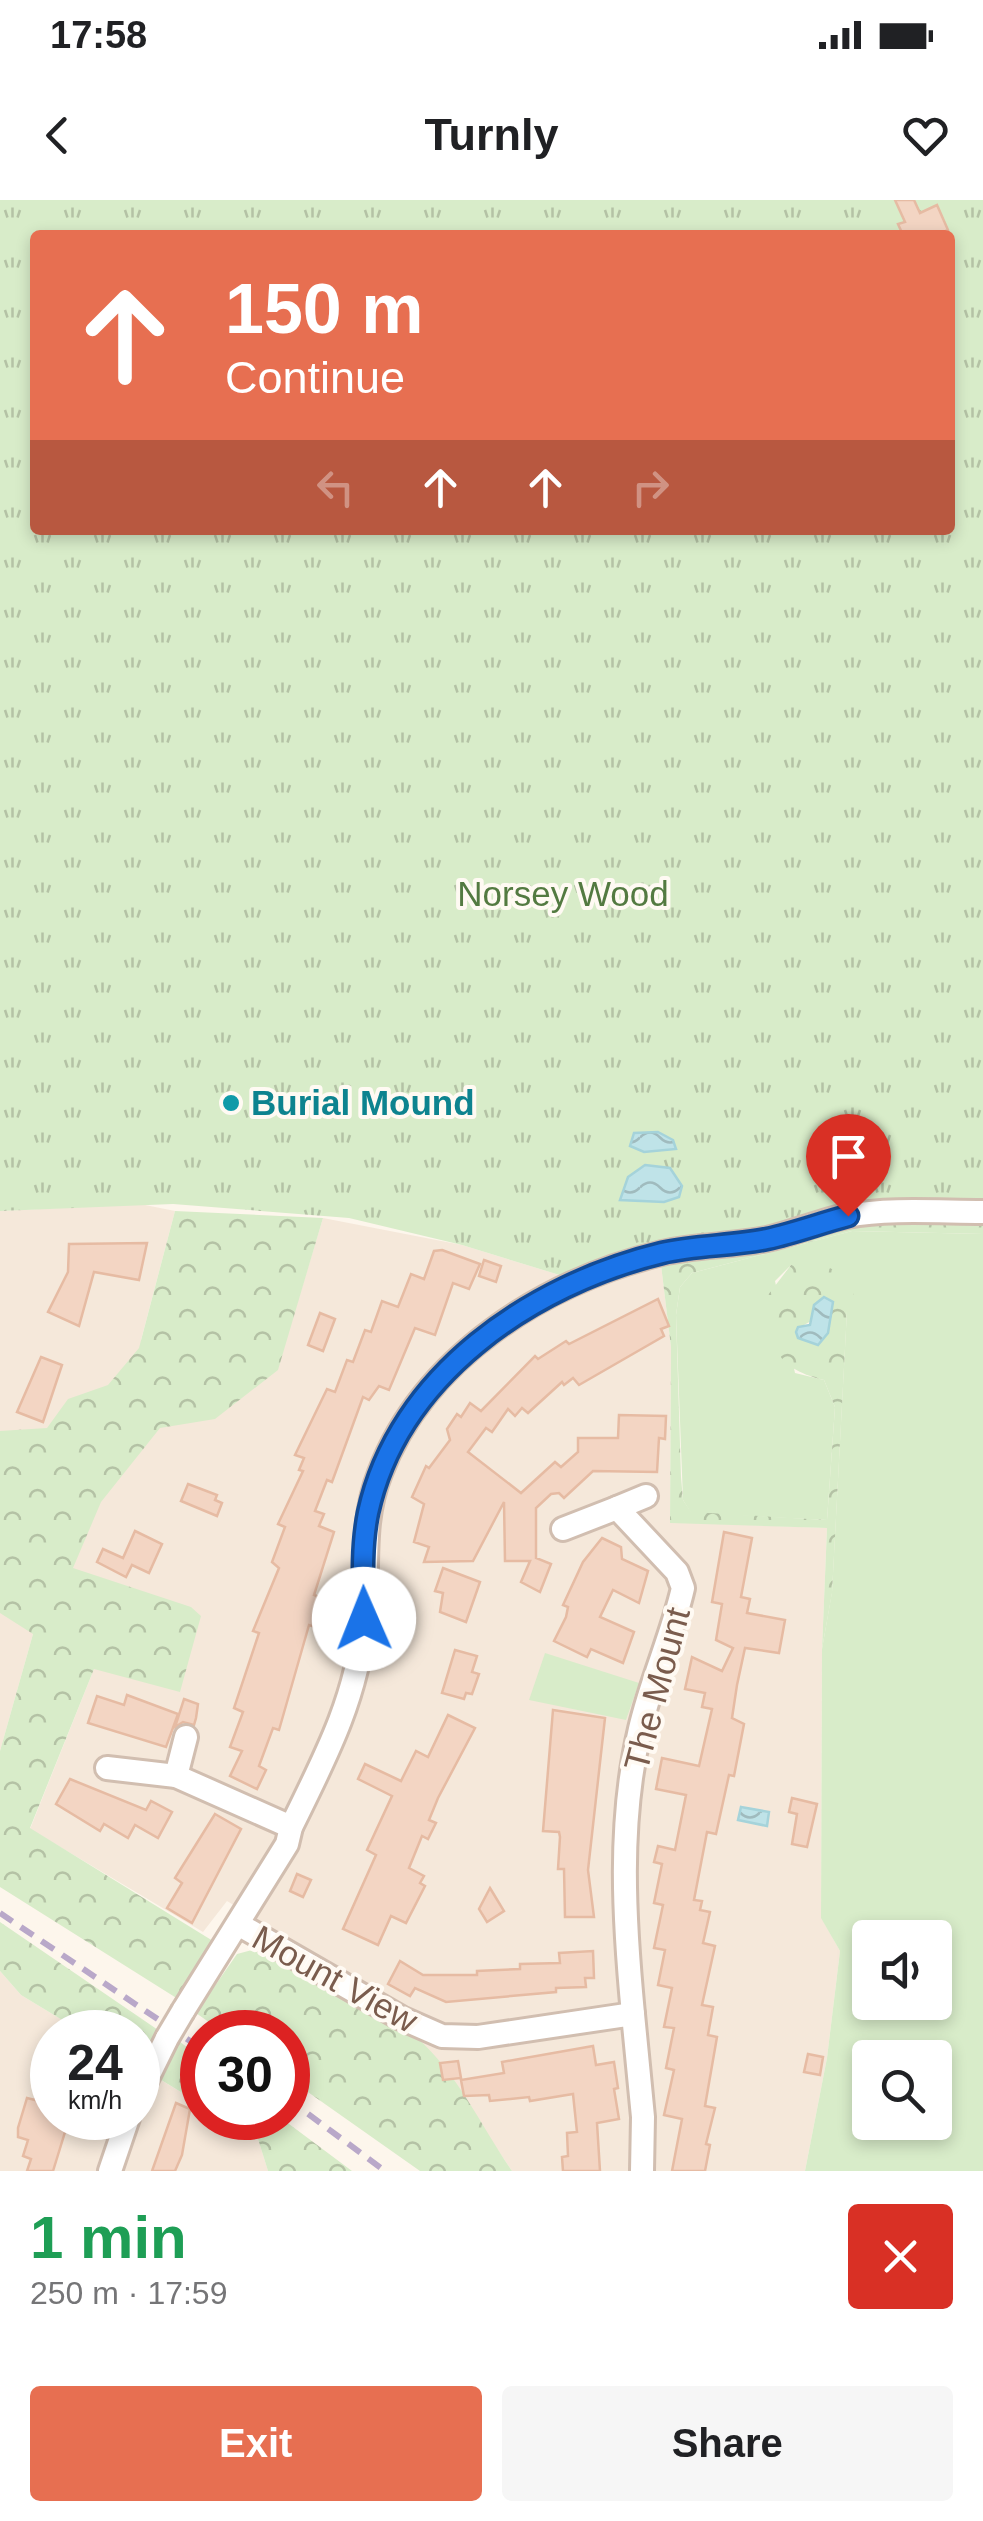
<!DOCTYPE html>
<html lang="en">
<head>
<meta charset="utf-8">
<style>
	body { margin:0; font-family:Helvetica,sans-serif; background:#f6f6f6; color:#202124; height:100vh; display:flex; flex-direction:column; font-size:38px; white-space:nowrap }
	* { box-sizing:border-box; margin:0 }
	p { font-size:32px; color:#757577 }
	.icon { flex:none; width:55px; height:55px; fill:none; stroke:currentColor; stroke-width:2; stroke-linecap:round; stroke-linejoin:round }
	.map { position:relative; height:1971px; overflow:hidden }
	.side { display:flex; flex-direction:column; background:#fff; flex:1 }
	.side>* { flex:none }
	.hud { position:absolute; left:30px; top:30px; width:925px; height:305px; border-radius:10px; box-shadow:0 5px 15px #0003; background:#e76f51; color:#fff; overflow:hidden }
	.tools { position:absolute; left:852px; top:1720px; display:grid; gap:20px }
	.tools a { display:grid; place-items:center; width:100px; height:100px; border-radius:10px; background:#fff; box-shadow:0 5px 15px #0003; font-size:50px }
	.speed { position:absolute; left:30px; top:1810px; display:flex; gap:20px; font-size:50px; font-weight:700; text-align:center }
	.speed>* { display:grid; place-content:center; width:130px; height:130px; border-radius:50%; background:#fff; box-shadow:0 5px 15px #0003; line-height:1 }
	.speed small { font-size:25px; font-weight:400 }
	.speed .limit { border:15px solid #d22; background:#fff; color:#111 }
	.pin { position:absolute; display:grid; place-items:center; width:85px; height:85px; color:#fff; margin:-102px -42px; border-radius:50% 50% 50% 0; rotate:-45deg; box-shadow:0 0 10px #0007 }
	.pin .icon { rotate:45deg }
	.me { position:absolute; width:110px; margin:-55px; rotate:359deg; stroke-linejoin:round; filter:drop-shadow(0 0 8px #0008) }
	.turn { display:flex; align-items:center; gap:35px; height:210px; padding:0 30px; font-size:45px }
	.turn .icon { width:130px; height:130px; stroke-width:2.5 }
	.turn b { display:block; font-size:70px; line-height:85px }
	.lanes { display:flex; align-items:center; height:95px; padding:0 30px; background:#0003; justify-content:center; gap:50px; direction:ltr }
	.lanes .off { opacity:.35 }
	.round { display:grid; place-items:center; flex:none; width:105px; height:105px; border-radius:10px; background:#f6f6f6 }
	.headline { display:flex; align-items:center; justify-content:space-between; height:170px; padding:0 30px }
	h1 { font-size:60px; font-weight:700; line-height:75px; color:#1e9e55 }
	.cta { display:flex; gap:20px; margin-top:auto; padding:20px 30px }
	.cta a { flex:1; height:115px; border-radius:10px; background:#e76f51; color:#fff; font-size:40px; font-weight:700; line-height:115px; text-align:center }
	.cta a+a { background:#f6f6f6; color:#202124 }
	.status { display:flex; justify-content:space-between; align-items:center; height:70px; padding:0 50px; background:#fff; direction:ltr }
	.status svg { height:28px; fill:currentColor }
	header { display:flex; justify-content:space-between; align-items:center; height:130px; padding:0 30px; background:#fff; font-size:45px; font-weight:700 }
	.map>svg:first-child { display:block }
	.residential { fill:#f5e8da }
	.green { fill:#d8ecc9; fill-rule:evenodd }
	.forest { fill:url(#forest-crowns); fill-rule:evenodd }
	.park { fill:url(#park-tufts); fill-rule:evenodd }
	.water { fill:url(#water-waves); stroke:#a5d3da; stroke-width:2.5 }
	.building { fill:#f3d5c3; stroke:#e6bba3; stroke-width:2.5 }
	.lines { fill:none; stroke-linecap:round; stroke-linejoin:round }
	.minor-casing { stroke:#d1beb0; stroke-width:28 }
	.minor { stroke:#fff; stroke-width:22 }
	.rail { stroke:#b9a8c9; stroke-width:6; stroke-dasharray:15 10; stroke-linecap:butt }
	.minor-bridge-casing { stroke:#d1beb0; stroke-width:28; stroke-linecap:butt }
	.minor-bridge { stroke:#fff; stroke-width:22 }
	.route-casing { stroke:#114b97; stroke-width:25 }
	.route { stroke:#1a73e8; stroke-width:18 }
	.culture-dot { fill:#0f9aa8; stroke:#fffaf3; stroke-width:4 }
	.labels { text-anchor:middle; stroke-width:8; stroke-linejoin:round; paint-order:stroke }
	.park-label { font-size:35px; fill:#537a41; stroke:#fffaf3 }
	.culture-label { font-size:35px; font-weight:bold; fill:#0d838f; stroke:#fffaf3; text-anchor:start }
	.street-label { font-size:35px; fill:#7a5c4d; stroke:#fffaf3 }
</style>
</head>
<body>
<div class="status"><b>17:58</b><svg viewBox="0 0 49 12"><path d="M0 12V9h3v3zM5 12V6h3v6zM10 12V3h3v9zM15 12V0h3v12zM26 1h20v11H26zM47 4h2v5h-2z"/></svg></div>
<header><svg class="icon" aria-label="back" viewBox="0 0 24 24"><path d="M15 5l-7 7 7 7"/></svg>Turnly<svg class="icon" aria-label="heart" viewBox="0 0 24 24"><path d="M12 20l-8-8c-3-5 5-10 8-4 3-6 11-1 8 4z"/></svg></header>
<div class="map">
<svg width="983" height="1971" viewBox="0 0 983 1971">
	<defs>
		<pattern id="forest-crowns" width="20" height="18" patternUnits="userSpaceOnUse" patternTransform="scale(2.5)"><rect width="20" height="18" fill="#d8ecc9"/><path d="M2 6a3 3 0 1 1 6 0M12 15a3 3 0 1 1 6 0" fill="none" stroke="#b4c2a5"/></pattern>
		<pattern id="park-tufts" width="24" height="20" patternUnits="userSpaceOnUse" patternTransform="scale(2.5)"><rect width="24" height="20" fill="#d8ecc9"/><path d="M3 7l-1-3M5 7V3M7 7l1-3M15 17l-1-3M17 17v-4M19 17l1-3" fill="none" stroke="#b4c2a5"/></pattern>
		<pattern id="water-waves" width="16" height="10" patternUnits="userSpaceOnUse" patternTransform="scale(2.5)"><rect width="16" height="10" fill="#bfe3e8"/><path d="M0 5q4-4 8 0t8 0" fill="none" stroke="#a0bbbe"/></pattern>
	</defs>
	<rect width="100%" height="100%" fill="#fdf6ec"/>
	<g class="residential">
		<path d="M140,1004L175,1011L141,1140L277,1170L323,1018L462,1045L566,1077L619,1079L661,1065L671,1147L670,1322L827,1328L822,1449L821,1717L840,1751L827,1858L805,1971H512L435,1857L416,1837L245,1712L227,1701L203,1732L30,1629L94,1469L33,1434L0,1551V1011Z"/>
		<path d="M0,1771L21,1795L82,1832H52V1918H138V1866L202,1905V1918H223L258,1939L268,1971H0Z"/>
	</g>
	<g class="green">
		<path d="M852,1031L983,1034V1971H805L827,1858L840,1751L821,1718L822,1449L832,1392L847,1110L791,1065L775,1081L795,1173L824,1180L835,1207L827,1320L691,1313L683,1300L676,1115L680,1087L692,1073ZM870,1738H935V1802H870ZM870,1858H935V1922H870Z"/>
		<path d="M545,1453L639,1483L626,1520L529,1500Z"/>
	</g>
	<g class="forest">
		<path d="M175,1011L323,1018L278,1170L215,1219L160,1228L101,1302L73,1368L191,1407L201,1416L180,1492L94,1469L30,1628L213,1741L178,1799L0,1687V1551L33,1434L0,1413V1231L47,1228L68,1199L108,1185L139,1148Z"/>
		<path d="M850,1022H983V1034L852,1031L692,1073L680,1087L676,1115L681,1277L683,1300L691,1312L827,1320L835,1207L824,1180C771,1167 771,1144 768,1095L791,1065L828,1067L854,1081V1103L847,1111L832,1393L822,1449L827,1328L670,1323L671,1147L661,1065L771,1047ZM814,1105L828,1132L818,1145L803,1140L804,1125L813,1120Z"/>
		<path d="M0,1722L161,1832L139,1867L138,1832H82L21,1795L0,1771Z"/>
		<path d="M252,1750C302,1771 375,1804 417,1838C456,1871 483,1929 512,1971H420L288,1878V1832H223L196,1813L237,1754Z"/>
		<path d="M179,1841L202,1859V1905L158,1878Z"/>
		<path d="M223,1918H281L352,1971H268L258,1939Z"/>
	</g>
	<path class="park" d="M0,0H983V998L844,1005L751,1030L657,1046L566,1077L462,1045L349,1018L173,1004L0,1011ZM35,35H950V330H35Z"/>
	<g class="water">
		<path d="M658,932L673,940L676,949L644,952L630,946L634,933Z"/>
		<path d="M645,965L670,968L682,986L679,997L664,1002L620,1000L628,977Z"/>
		<path d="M824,1097L833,1102L828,1133L818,1145L798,1138L796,1132L798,1127L810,1125L814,1105Z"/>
		<path d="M741,1607L769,1612L767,1626L738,1620Z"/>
	</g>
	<g class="building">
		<path d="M895,0H914L920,13L937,5L948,30L937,35H903L898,24L905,22Z"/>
		<path d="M147,1043L139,1080L94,1072L79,1126L48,1112L68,1072L69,1044Z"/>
		<path d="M442,1050L480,1064L469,1089L453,1083L435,1135L415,1128L389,1190L379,1186L369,1200L363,1197L332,1282L327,1280L315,1311L324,1314L319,1326L334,1332L314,1395L330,1401L325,1413L329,1415L324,1430L309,1425L279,1530L273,1528L259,1566L266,1570L257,1589L230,1576L242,1551L230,1547L243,1512L234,1508L259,1433L253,1431L279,1368L272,1362L285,1327L278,1324L303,1271L299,1270L304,1258L295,1255L327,1189L335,1192L347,1160L353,1162L365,1130L371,1132L382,1101L398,1107L411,1074L424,1079L434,1051Z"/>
		<path d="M484,1060L501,1066L496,1082L479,1076Z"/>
		<path d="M658,1099L669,1126L661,1129L664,1136L579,1185L573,1178L564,1185L562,1182L528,1213L522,1208L515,1216L508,1209L492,1232L486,1228L468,1252L521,1293L555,1262L561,1267L578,1252V1238H618L619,1215L666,1216L665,1239L659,1238L657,1272L593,1271L564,1298L559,1293L551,1294L536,1308V1358L551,1364L540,1392L521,1382L530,1361H505L504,1302L473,1361L424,1362L429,1347L414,1342L424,1304L412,1297L426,1266L429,1268L450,1240L447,1229L457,1214L461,1217L470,1203L481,1211L535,1156L538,1159L566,1141L569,1144Z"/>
		<path d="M320,1113L335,1119L323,1151L308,1145Z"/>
		<path d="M41,1157L62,1165L43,1222L17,1212Z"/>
		<path d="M188,1284L217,1295L215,1300L222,1303L217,1316L181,1301Z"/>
		<path d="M135,1331L162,1344L149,1373L132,1365L126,1377L97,1362L103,1349L123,1358Z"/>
		<path d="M724,1332L752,1338L741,1397L750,1399L747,1413L785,1420L779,1453L745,1448L737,1485L732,1518L744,1524L734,1576L729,1575L716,1634L707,1632L694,1700L702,1701L700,1710L710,1712L703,1743L715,1746L702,1805L713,1807L708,1835L717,1837L705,1906L715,1908L706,1944L710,1945L705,1971H672L682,1919L664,1915L674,1870L666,1868L674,1828L664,1827L672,1788L658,1785L665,1750L654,1748L663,1705L654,1703L662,1664L654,1662L658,1646L675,1650L686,1595L656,1589L662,1558L699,1566L712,1509L702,1507L705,1493L685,1489L692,1457L722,1471L733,1448L716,1440L722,1404L712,1402Z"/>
		<path d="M602,1338L621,1347L622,1359L648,1371L639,1403L613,1390L600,1417L634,1432L623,1463L591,1449L587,1457L554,1441L566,1417L568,1407L563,1405L583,1362Z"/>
		<path d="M443,1368L480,1382L466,1422L440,1412L443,1393L435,1391Z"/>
		<path d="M455,1450L477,1456L472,1472L479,1474L472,1494L466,1493L464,1499L442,1493Z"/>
		<path d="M127,1495L178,1514L166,1547L88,1523L97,1496L124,1505Z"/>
		<path d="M184,1499L198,1504L196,1518L194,1525L183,1522L175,1527Z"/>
		<path d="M553,1510L605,1518L588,1670L594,1717H565L564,1669H558L560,1637L559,1632L543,1631Z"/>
		<path d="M448,1515L475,1528L438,1598L429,1620L436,1623L428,1639L422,1636L409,1668L424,1676L420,1683L425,1686L406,1723L391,1716L378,1745L343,1729L376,1655L367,1650L392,1596L358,1579L365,1564L401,1581L416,1551L428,1557Z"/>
		<path d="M70,1579L146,1610L151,1601L172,1612L158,1638L135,1625L128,1638L104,1624L100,1631L56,1604Z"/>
		<path d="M792,1598L817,1604L807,1647L792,1644L797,1614L789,1612Z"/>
		<path d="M215,1614L241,1629L192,1723L167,1708L182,1683L175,1678Z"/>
		<path d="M297,1674L311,1680L303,1697L290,1691Z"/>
		<path d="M490,1688L504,1711L487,1722L479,1709Z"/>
		<path d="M593,1751L594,1778H585L586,1787L556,1788V1792L446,1802L415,1788L410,1796L388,1784L400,1761L423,1775H477V1771L520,1769V1764L560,1763L559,1753Z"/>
		<path d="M593,1846L596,1865L614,1862L618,1888L614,1889L619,1919L597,1923L600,1971H563L562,1957L568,1956L567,1933L577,1932L573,1894L530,1901L529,1897L490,1901L489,1895L464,1896L461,1880L504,1873L502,1862Z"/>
		<path d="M808,1854L823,1857L820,1875L804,1872Z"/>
		<path d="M52,1861V1918H66L65,1932L53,1971H27L31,1959L23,1956L28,1940L18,1937V1928L27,1898L35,1900Z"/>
		<path d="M458,1861L461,1878L443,1880L440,1863Z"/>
		<path d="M176,1903L190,1909L182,1955L175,1971H152Z"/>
	</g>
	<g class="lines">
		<defs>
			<g id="minor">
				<path d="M617,1308L646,1296"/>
				<path d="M563,1329L617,1308L677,1372L683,1388C672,1436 651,1481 640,1529C618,1622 624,1720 633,1814"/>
				<path d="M107,1568L176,1576L291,1627"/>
				<path d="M176,1576L186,1537"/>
				<path d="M238,1724L401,1818L442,1836L478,1837L633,1814L643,1917L642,1971"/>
				<path d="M183,1811L287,1644L291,1627C324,1560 357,1498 364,1422C369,1370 360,1323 380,1273C424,1157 545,1081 662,1053C696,1045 732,1046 767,1039C794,1033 820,1021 847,1016C890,1008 939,1012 983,1012"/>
				<path d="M138,1897L167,1838"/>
				<path d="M110,1971L128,1918"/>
			</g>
		</defs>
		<use href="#minor" class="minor-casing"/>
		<use href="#minor" class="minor"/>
		<g class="rail">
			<path d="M0,1713L202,1849"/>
			<path d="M288,1899L385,1971"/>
		</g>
		<defs>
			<path id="minor-bridge" d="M167,1838L183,1811"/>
		</defs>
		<use href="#minor-bridge" class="minor-bridge-casing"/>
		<use href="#minor-bridge" class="minor-bridge"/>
	</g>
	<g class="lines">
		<defs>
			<path id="route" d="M364,1419C363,1384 361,1348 368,1313C398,1175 531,1085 662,1053C696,1045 733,1046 767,1039C795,1033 821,1023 848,1016"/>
		</defs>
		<use href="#route" class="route-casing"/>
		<use href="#route" class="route"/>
	</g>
	<circle class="culture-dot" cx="231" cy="903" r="10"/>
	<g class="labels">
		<g class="park-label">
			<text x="563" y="706">Norsey Wood</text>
		</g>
		<g class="culture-label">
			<text x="251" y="915">Burial Mound</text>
		</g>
		<g class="street-label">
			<text transform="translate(657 1489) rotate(-75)" y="12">The Mount</text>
			<text transform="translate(335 1779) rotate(29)" y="12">Mount View</text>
		</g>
	</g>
</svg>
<div class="tools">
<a><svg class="icon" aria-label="sound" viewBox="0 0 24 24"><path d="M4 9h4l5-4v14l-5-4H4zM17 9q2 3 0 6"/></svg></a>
<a><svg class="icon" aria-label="search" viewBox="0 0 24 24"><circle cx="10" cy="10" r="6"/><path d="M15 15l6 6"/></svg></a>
</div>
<div class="speed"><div>24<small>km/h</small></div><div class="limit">30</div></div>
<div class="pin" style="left:848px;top:1016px;background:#d93025"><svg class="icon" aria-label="arrive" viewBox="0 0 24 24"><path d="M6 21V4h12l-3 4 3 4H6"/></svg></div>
<svg class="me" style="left:364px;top:1419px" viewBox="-20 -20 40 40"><circle r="19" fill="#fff"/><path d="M0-13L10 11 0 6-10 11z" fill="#1a73e8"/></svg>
<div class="hud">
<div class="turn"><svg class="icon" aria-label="ahead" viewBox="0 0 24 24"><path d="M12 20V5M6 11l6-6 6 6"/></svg><div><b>150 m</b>Continue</div></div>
<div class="lanes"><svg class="icon off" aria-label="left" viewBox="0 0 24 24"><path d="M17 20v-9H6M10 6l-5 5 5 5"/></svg><svg class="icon" aria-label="ahead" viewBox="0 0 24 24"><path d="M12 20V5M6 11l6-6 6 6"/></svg><svg class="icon" aria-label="ahead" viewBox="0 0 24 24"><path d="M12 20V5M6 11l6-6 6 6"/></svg><svg class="icon off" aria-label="right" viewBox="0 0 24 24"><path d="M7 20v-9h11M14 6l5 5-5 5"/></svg></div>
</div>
</div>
<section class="side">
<div class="headline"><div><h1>1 min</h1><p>250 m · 17:59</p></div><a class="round" style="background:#d93025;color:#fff"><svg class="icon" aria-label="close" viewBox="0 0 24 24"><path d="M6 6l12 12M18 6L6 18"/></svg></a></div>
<div class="cta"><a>Exit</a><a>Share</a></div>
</section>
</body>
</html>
